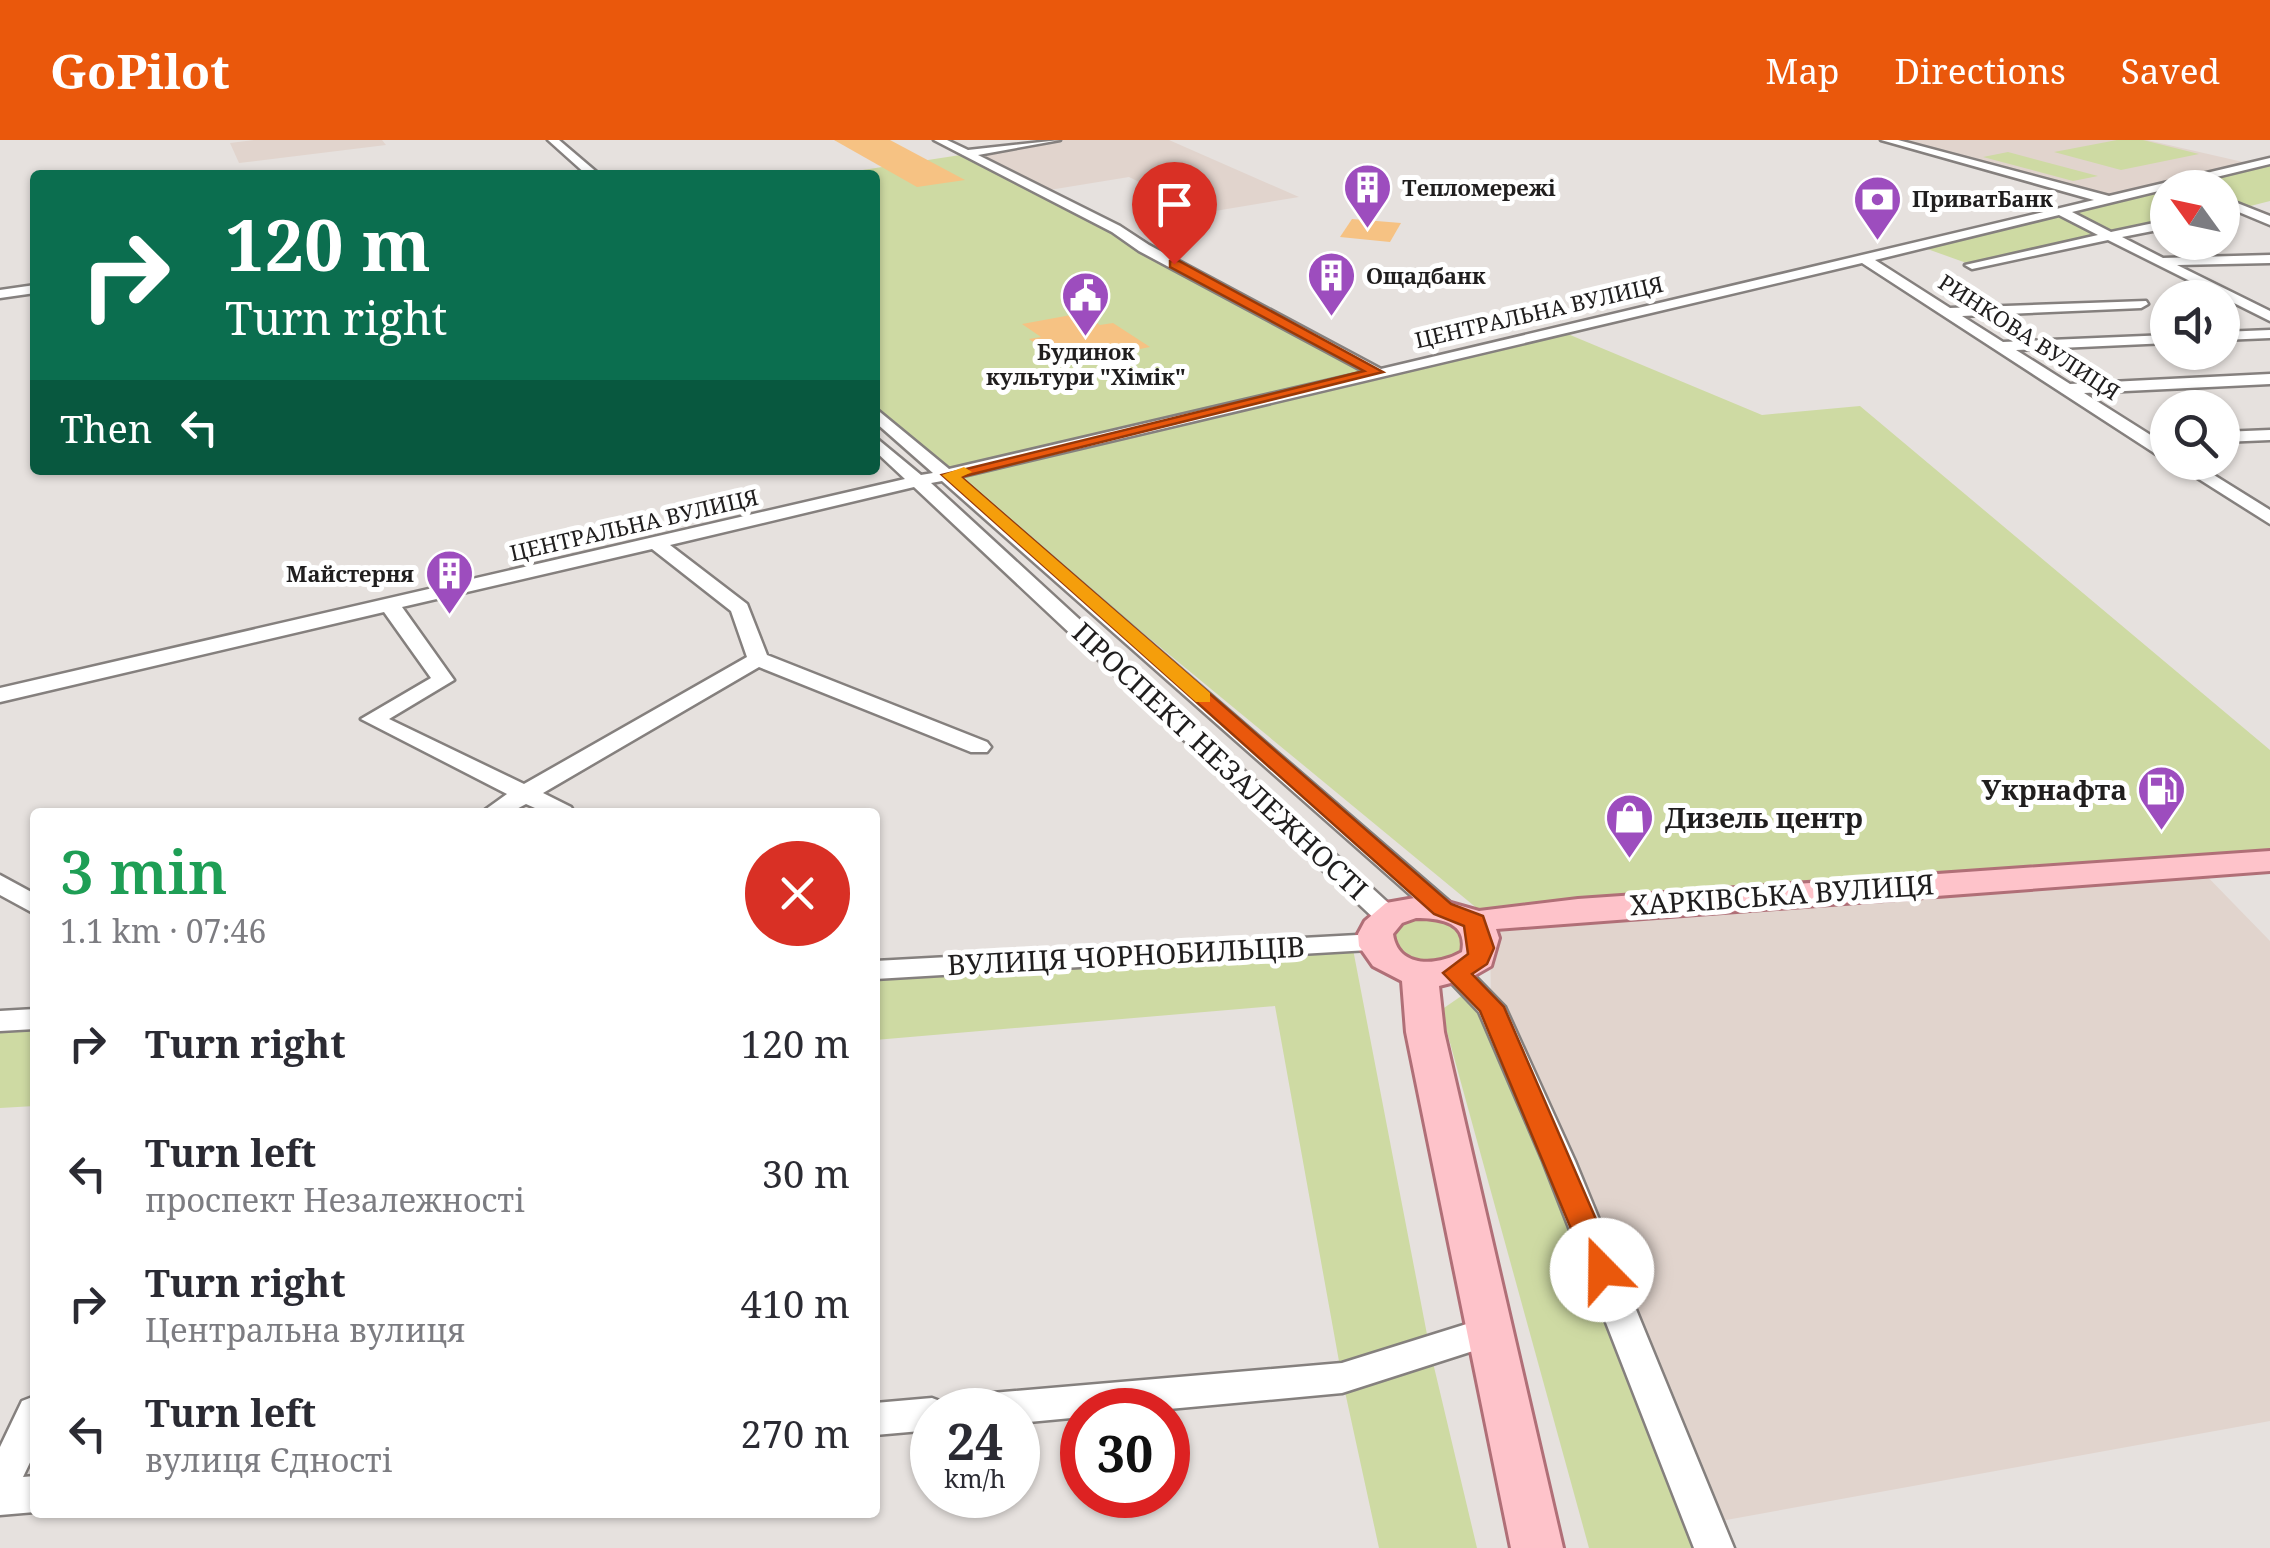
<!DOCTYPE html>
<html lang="en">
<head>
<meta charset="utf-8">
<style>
	body { margin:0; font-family:"Noto Serif",serif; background:#f2f2f3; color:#2b2b33; height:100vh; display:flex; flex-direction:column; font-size:38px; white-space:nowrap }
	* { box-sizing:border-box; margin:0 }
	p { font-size:32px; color:#7c7c81 }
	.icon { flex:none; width:55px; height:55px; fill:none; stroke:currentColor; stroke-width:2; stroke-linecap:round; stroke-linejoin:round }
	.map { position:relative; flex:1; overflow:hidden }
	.panel { position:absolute; left:30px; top:668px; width:850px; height:710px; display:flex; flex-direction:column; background:#fff; border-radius:10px; box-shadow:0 2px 8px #0004 }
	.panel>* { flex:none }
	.banner { position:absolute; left:30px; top:30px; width:850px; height:305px; border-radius:10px; box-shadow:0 2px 8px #0004; background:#0b6e4f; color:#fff; overflow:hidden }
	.needle { width:65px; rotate:303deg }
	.controls { position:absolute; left:2150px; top:30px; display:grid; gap:20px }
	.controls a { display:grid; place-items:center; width:90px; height:90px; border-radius:50%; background:#fff; box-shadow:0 2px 8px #0004; font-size:50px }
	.speed { position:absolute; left:910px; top:1248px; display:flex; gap:20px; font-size:50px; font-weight:700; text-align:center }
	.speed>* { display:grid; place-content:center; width:130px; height:130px; border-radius:50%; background:#fff; box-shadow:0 2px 8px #0004; line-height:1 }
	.speed small { font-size:25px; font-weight:400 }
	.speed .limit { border:15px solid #d22; background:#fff; color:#111 }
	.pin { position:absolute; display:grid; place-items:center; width:85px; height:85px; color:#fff; margin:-102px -42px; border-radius:50% 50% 50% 0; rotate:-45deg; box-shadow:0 0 10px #0007 }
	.pin .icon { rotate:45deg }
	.me { position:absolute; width:110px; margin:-55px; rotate:338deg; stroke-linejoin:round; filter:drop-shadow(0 0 8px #0008) }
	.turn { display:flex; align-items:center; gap:35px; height:210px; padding:0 30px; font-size:45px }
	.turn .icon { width:130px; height:130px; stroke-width:2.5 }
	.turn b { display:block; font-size:70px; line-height:85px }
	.then { display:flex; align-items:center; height:95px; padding:0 30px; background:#0003; gap:20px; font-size:38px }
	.round { display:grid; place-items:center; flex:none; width:105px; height:105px; border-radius:52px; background:#f2f2f3 }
	.overview { display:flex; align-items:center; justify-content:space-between; height:170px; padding:0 30px }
	h1 { font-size:60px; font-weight:600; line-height:75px; color:#1e9e55 }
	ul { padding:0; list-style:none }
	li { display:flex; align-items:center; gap:30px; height:130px; padding:0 30px }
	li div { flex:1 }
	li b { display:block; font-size:38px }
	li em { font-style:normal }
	header { display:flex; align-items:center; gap:60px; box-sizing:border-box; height:140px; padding:0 50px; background:#ea580c; color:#fff }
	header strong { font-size:48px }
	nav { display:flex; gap:55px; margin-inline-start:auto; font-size:35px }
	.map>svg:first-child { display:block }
	.built { fill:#e1d4cd }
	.green { fill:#cedaa3 }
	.building { fill:#f6c283 }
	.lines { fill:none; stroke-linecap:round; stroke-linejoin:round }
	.minor-casing { stroke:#85807e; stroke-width:5 }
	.major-casing { stroke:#b06f77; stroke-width:6 }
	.minor { fill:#fff; fill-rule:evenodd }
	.major { fill:#fec3ca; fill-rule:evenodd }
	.route { fill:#ea580c; stroke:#983908; stroke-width:2.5 }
	.slow { fill:#f59e0b }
	.labels { text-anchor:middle; stroke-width:10; stroke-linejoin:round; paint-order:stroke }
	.far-poi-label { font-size:22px; font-weight:bold; fill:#201e1e; stroke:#fff; text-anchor:start }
	.far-street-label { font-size:22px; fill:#201e1e; stroke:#fff }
	.street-label { font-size:28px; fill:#201e1e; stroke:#fff }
	.poi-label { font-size:28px; font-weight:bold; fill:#201e1e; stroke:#fff; text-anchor:end }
</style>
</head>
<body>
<header>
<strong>GoPilot</strong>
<nav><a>Map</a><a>Directions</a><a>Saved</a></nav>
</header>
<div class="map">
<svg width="2270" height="1408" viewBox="0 0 2270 1408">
	<rect width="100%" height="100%" fill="#e6e1de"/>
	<g class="built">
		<path d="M254,0H382L386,5L239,23L230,3Z"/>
		<path d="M1055,0H1169L1299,57L1203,73L1129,37L1037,52L967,14Z"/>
		<path d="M1886,0H2147L2256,25L2110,61Z"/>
		<path d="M2196,725L2270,801V1281L1704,1384L1491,867L1490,779Z"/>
	</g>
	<g class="green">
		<path d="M2117,0H2143L2199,14L2121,30L2054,12Z"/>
		<path d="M2008,12L2098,36L2073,41L1983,17Z"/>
		<path d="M967,14L1376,232L1563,192L1762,275L1860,266L2270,610V721L1490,779L875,272V35H830Z"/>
		<path d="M2270,21V61L2223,73L2222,48H2168L2167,84L1972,125L1919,106Z"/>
		<path d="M1432,766L1482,808L1420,837L1377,790Z"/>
		<path d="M1352,804L1430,1210L1477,1408H1379L1342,1238L1275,866L875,900V830Z"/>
		<path d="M1473,848L1714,1408H1589L1441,870Z"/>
		<path d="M35,879V966L0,968V881Z"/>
	</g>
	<g class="building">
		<path d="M834,0H890L965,40L917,47Z"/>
		<path d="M1352,79L1401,83L1390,102L1340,97Z"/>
		<path d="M1082,173L1100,185L1113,183L1150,207L1064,224L1029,199L1041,197L1022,184Z"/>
	</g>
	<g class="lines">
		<defs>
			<g id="minor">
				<path d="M548,0H559L600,35H587Z"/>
				<path d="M934,0H947L968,10L1060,0L978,15L1120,86L1149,105L1381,229L2094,60L1881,0H1898L2109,56L2270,18V24L2072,72L2111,92L2168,80V88L2122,97L2163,118L2270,115V123L2177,125L2270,171V181L2108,100L1972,129L1965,125L2098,95L2059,75L1875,120L1950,168L2146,161L2148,164L2141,168L1962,176L2003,202L2168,195V203L2016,210L2070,244L2270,234V244L2084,253L2168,306V319L2162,318L1862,123L959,337L1451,763L1455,769L1451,775H1433L942,341L931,343L1397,771L1401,777L1388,785L1379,783L914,347L670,405L747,464L767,515L987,602L991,607L987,612H971L759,527L543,653L571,667L574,672H544L526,664L511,672H482L507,654L361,579L431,538L384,472L0,562V548L905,339L875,311V297L921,335L933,333L875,282V268L949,329L1365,232L1139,111L1112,92ZM652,409L731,471L747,517L524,644L389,579L454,540L402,467Z"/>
				<path d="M2222,57L2270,76V85L2222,65Z"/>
				<path d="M35,145V153L0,158V150Z"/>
				<path d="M2270,190V198L2222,200V192Z"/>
				<path d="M2270,290V300L2222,302V292Z"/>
				<path d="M2172,322H2193L2270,370V384Z"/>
				<path d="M0,735L35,754V774L0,755Z"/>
				<path d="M1376,794L1386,797L1390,803L1386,809L875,839V821Z"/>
				<path d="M1456,824L1466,827L1505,867L1575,1021L1734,1408H1694L1543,1021L1479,872L1442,833L1446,827Z"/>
				<path d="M35,869V889L0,891V871Z"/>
				<path d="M1489,1177L1501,1182L1506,1192L1501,1202L1342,1253L1158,1270H1082V1277L1018,1283V1270H962L967,1259L980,1254L1342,1223Z"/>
				<path d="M35,1256V1312L23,1337L35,1336V1372L0,1375V1307L22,1261Z"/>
				<path d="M932,1258L945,1263L948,1270H932V1290L875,1295V1263Z"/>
			</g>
			<path id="major" d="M2270,711V731L1496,789L1499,798L1491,826L1470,838L1439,846L1444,892L1563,1408H1511L1406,892L1402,841L1373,826L1359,806L1358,794L1365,781L1386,763L1426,756L1479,771L1578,759ZM1416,778C1442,778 1468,783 1462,812C1438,826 1398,829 1393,794L1402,783Z"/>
		</defs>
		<use href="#minor" class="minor-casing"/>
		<use href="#major" class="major-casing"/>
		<use href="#minor" class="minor"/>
		<use href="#major" class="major"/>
	</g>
	<path class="route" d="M1170,121H1179L1383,232L961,337L1451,764L1483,776L1494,808L1487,824L1472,834L1504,867L1618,1130L1613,1139L1602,1142L1592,1139L1480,871L1443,833L1468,814L1464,786L1434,774L942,335L1364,231L1170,127Z"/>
	<path class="slow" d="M964,327L972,332L961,337L1210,553V562H1196L942,335Z"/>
	<defs>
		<symbol id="building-pin" viewBox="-11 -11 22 30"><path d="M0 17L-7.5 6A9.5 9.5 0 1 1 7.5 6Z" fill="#9d4dbe" stroke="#fff"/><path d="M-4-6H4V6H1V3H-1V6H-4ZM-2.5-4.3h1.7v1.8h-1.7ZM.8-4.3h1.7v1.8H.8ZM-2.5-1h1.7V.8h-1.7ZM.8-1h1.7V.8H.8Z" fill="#fff"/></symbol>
		<symbol id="bank-pin" viewBox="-11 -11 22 30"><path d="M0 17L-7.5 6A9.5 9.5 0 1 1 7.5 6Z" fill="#9d4dbe" stroke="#fff"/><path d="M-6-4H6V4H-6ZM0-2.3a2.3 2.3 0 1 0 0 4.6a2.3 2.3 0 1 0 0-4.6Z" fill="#fff"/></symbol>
		<symbol id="civic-pin" viewBox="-11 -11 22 30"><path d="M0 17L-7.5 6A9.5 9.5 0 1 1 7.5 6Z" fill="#9d4dbe" stroke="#fff"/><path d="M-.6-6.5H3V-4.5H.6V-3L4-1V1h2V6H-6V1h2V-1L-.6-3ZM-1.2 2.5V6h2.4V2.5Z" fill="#fff"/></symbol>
		<symbol id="fuel-pin" viewBox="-11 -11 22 30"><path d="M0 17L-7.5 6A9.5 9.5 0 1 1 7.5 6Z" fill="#9d4dbe" stroke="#fff"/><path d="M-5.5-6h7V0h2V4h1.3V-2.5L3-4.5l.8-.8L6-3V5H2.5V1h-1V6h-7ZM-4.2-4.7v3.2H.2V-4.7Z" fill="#fff"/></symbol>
		<symbol id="shop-pin" viewBox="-11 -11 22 30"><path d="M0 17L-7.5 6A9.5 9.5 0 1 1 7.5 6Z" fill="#9d4dbe" stroke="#fff"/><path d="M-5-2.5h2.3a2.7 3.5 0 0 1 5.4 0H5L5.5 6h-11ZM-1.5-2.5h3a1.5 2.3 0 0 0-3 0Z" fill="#fff"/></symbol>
	</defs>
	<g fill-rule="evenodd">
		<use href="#building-pin" x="1340" y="20" width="55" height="75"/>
		<use href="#bank-pin" x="1850" y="32" width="55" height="75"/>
		<use href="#building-pin" x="1304" y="108" width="55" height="75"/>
		<use href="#civic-pin" x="1058" y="128" width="55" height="75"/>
		<use href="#building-pin" x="422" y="406" width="55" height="75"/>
		<use href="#fuel-pin" x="2134" y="622" width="55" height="75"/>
		<use href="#shop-pin" x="1602" y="650" width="55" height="75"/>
	</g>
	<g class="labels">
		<g class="far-poi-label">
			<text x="1402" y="56">Тепломережі</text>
			<text x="1912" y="67">ПриватБанк</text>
			<text x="1366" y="144">Ощадбанк</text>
			<text x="1086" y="220" text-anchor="middle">Будинок<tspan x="1086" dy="25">культури "Хімік"</tspan></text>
			<text x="414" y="442" text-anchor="end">Майстерня</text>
		</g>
		<g class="far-street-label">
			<text transform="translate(1539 172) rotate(-13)" y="8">ЦЕНТРАЛЬНА ВУЛИЦЯ</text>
			<text transform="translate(2029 197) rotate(33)" y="8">РИНКОВА ВУЛИЦЯ</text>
			<text transform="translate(634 385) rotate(-13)" y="8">ЦЕНТРАЛЬНА ВУЛИЦЯ</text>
		</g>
		<g class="street-label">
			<text transform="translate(1220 621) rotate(43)" y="10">ПРОСПЕКТ НЕЗАЛЕЖНОСТІ</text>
			<text transform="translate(1782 755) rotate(-4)" y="10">ХАРКІВСЬКА ВУЛИЦЯ</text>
			<text transform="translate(1126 816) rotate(-3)" y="10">ВУЛИЦЯ ЧОРНОБИЛЬЦІВ</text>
		</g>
		<g class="poi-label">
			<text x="2127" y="660">Укрнафта</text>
			<text x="1665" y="688" text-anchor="start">Дизель центр</text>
		</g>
	</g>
</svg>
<div class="controls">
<a><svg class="needle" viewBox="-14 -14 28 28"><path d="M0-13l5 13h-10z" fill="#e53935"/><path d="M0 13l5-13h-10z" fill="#7c7c81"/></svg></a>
<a><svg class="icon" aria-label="sound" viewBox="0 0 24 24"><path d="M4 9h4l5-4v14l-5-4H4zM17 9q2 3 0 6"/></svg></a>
<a><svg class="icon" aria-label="search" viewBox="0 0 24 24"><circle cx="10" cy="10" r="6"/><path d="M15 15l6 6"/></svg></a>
</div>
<div class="speed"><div>24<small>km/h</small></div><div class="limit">30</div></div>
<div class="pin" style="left:1174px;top:124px;background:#d93025"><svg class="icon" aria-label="arrive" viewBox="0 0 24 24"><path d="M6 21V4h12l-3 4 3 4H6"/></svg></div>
<svg class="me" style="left:1602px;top:1130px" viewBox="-20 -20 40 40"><circle r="19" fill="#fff"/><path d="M0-13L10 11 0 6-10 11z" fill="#ea580c"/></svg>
<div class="banner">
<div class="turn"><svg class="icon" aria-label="right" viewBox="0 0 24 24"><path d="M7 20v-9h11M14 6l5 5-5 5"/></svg><div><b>120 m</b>Turn right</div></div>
<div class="then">Then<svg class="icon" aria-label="left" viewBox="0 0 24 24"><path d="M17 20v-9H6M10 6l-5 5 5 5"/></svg></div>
</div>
<section class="panel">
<div class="overview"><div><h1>3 min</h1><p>1.1 km · 07:46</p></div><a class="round" style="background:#d93025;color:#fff"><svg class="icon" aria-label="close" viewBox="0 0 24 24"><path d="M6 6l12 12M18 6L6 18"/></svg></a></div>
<ul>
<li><svg class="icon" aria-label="right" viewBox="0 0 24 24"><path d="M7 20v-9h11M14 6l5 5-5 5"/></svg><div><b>Turn right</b></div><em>120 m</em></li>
<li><svg class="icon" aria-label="left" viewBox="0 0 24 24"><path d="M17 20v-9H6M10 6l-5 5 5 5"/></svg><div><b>Turn left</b><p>проспект Незалежності</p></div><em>30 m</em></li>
<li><svg class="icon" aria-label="right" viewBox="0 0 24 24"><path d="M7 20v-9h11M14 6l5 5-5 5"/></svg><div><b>Turn right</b><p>Центральна вулиця</p></div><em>410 m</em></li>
<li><svg class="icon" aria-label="left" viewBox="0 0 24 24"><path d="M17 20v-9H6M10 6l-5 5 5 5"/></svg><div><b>Turn left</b><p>вулиця Єдності</p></div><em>270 m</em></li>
</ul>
</section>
</div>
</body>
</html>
